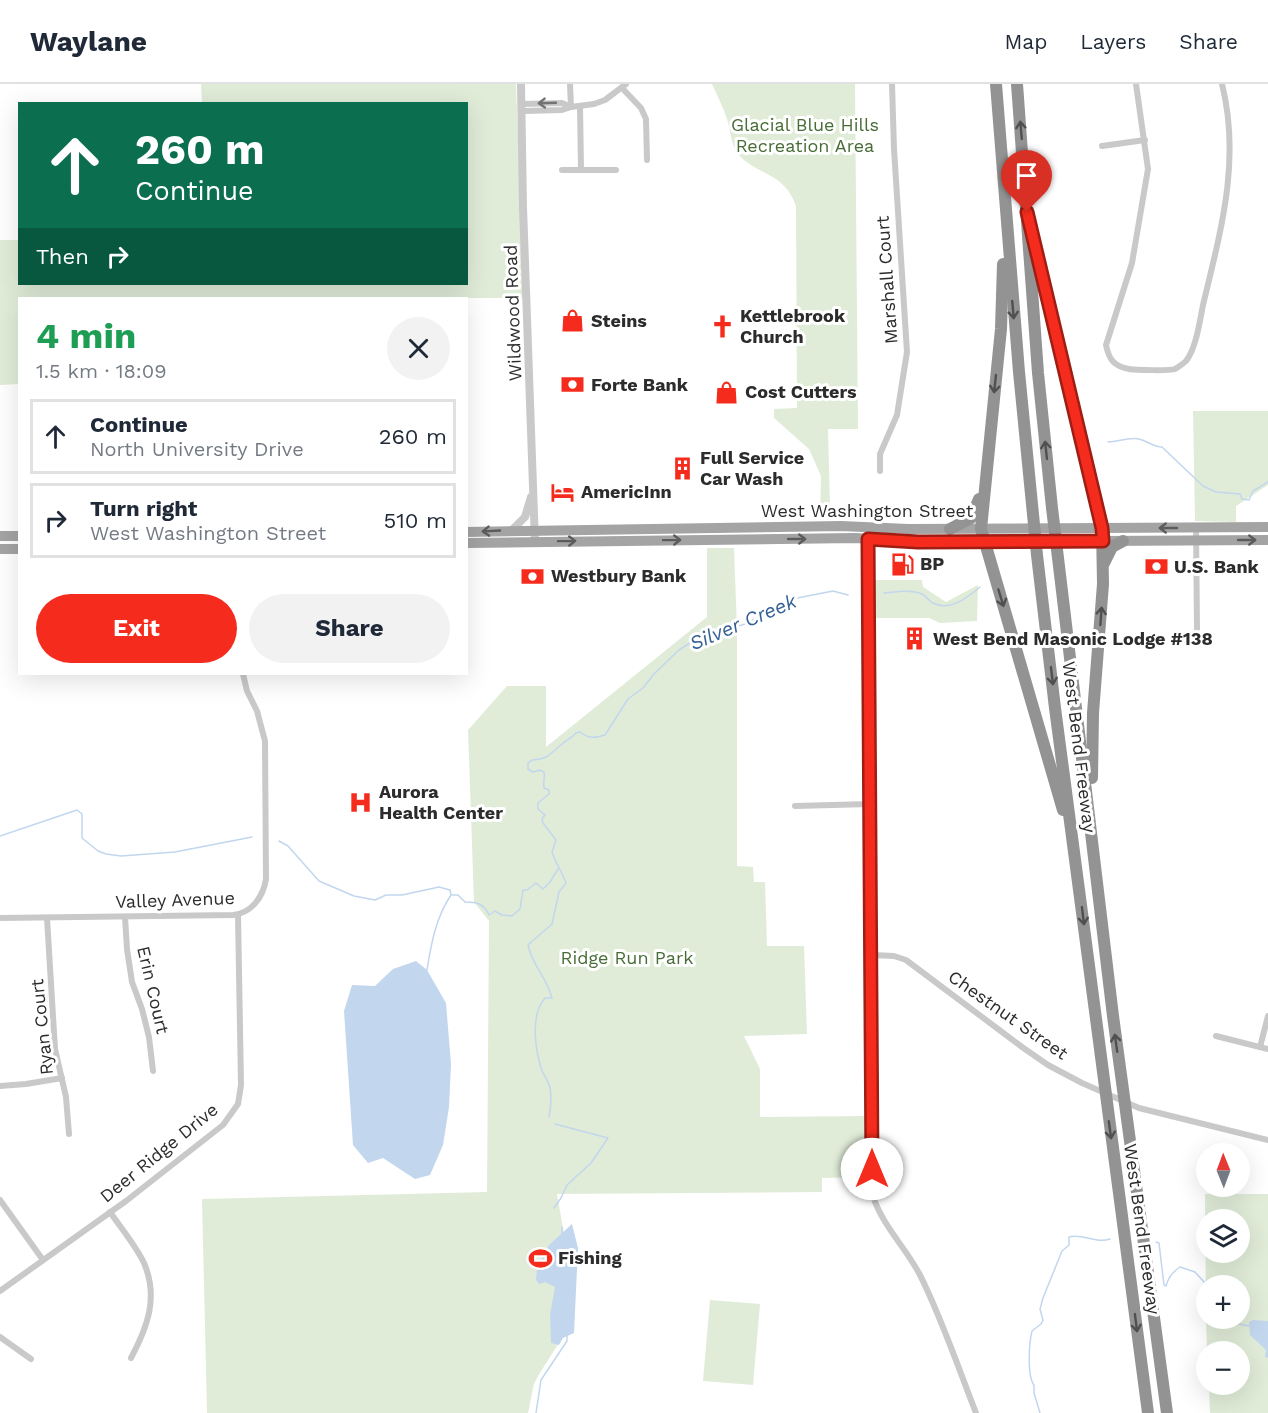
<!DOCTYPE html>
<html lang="en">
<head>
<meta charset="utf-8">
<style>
	body { margin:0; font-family:"Work Sans",sans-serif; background:#f2f2f3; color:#1f2937; height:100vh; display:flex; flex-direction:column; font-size:22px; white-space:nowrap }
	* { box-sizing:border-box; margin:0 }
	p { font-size:20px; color:#747a83 }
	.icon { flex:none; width:33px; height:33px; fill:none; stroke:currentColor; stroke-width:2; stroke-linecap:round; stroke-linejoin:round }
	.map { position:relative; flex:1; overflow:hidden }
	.panel { position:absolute; left:18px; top:213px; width:450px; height:378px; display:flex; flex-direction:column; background:#fff; border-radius:0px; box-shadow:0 6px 24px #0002 }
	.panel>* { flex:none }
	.hud { position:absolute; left:18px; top:18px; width:450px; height:183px; border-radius:0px; box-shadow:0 6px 24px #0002; background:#0b6e4f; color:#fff; overflow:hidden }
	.needle { width:39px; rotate:359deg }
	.tools { position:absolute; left:1196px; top:1059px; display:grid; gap:12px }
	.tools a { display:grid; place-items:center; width:54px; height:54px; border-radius:50%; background:#fff; box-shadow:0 6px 24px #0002; font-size:30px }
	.pin { position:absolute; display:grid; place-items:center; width:51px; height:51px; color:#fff; margin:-62px -26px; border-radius:50% 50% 50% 0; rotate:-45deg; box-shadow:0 0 6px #0007 }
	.pin .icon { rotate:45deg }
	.me { position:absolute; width:66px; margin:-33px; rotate:0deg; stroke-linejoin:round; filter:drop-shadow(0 0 4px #0008) }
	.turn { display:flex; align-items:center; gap:21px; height:126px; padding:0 18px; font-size:27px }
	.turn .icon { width:78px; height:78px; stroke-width:2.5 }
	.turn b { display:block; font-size:42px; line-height:51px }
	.then { display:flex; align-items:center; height:57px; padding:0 18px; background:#0003; gap:12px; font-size:22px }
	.round { display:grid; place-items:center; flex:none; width:63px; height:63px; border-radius:32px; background:#f2f2f3 }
	.head { display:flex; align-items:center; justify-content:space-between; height:102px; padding:0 18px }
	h1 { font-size:36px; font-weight:700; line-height:45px; color:#1e9e55 }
	.button { display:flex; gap:12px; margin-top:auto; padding:12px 18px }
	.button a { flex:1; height:69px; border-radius:36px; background:#f52c1d; color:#fff; font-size:24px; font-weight:700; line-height:69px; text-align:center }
	.button a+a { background:#f2f2f3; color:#1f2937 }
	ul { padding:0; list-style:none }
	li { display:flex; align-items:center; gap:18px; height:75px; margin:0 12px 9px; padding:0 6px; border:3px solid #e0e1e3; border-radius:0px }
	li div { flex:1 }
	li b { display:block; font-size:22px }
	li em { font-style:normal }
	header { display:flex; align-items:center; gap:36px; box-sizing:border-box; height:84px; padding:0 30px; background:#fff; border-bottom:2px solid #e0e1e3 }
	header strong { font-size:28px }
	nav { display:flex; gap:33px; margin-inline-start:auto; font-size:21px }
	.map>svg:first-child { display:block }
	.green { fill:#e0ecd8; fill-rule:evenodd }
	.water { fill:#c2d6ee }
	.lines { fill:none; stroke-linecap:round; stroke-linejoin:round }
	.stream { stroke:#c2d6ee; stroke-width:1.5 }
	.minor { stroke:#c9c9c9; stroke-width:6 }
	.tertiary { stroke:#c9c9c9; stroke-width:8 }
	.primary { stroke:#a4a4a4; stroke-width:10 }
	.motorway { stroke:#939393; stroke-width:12 }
	.oneway { stroke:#737373 }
	.oneway2 { stroke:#505050 }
	.oneway3 { stroke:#5c5c5c }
	.route-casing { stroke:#9f1d13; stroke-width:15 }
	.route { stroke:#f52c1d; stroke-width:10 }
	.labels { text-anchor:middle; stroke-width:6; stroke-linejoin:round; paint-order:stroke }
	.park-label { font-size:18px; fill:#476c36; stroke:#fff }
	.street-label { font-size:18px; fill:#2c2c2c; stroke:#fff }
	.poi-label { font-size:18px; font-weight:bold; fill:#2c2c2c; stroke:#fff; text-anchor:start }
	.water-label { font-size:20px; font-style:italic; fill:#346195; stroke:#fff }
</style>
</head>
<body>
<header>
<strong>Waylane</strong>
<nav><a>Map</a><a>Layers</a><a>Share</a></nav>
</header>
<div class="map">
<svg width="1268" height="1329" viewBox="0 0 1268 1329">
	<rect width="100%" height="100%" fill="#fff"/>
	<g class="green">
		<path d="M201,0H516L524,214H20L19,300L0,301V156H19L20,200H466V20L202,19Z"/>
		<path d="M712,0H855L858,345H828L830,422L834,434H820L821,392L809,365L774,334V325L797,324L796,122C784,87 757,92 738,70C730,59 731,47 727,35C723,23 717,11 712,0Z"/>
		<path d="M1193,327H1268V401L1236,422V438L1195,437Z"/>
		<path d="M707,464H734L737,545V782L753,783L754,798H765L767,862H804L807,950L744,952L760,985V1033L867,1032L868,1093L822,1094V1108L557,1110L565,1156L569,1243L538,1292L534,1300L528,1329H207L202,1115L487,1108L489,837L474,818L468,646L507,602H546V663L707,533Z"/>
		<path d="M870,496H922L923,503L946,518L978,501L977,537L940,539L929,534H871Z"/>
		<path d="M1205,1110H1268V1329H1210L1209,1301L1239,1300V1268L1207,1267L1206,1235L1239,1234V1202H1206V1232ZM1206,1136H1239V1168H1206Z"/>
		<path d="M710,1216L760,1220L753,1301L703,1297Z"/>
	</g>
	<g class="water">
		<path d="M416,877L427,886L446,919L451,980L449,1023L443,1061L430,1091L415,1095L383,1074L368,1079L353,1061L344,927L352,901L375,902L393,885Z"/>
		<path d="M572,1140L578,1164L574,1249L563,1254L559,1261L551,1259L550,1231L555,1203L545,1198L539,1200L536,1196L537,1184L549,1161Z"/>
		<path d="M1253,1236L1268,1237V1274L1265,1273L1266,1266L1250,1251L1249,1238Z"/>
	</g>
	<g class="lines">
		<g class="stream">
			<path d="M1108,358C1118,358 1128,353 1139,355C1148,357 1153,363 1162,363L1203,402L1216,408L1240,410L1242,415L1249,416L1253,407L1268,398"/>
			<path d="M884,509C895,508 911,505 922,510C926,512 929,517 933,519C950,528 968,513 980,503"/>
			<path d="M0,752L77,726L82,730V754L98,767L106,770L121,772L175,768L252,753"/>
			<path d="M279,757L288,762L319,797L354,812L375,816L386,811H402L439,803L450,806L451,811"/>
			<path d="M427,886C431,860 436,833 451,811H458L465,818C476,818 484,819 489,831L495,827L502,831L512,832L520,825L523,806H527L536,799L543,805L550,798L558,785"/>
			<path d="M549,1033C551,1023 552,1014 550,1004C549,998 545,993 542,987C535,966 530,931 545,914H552C547,894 532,881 528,861L552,840L559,808L566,799C563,790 555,778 552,768L556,756L543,739L542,735L545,731L538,725V719L549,710V706L544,704C543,698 545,694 544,688L540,686L533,688L528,685V679L532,676C549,675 549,670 561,661C566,656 572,654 576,649L580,648C589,655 595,654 605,651L628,615L643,604L654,590L679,566L696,555L745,540L792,515L833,507L848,511"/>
			<path d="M554,1124L561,1114L567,1101L591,1079L608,1054L555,1040"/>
			<path d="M562,1143V1151"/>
			<path d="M1156,1158L1159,1159L1164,1201L1166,1202C1168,1194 1174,1187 1180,1183L1195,1188L1204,1198L1212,1202"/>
			<path d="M1232,1234L1239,1240L1249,1242"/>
			<path d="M536,1329L541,1296L567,1257V1251"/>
			<path d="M1040,1329L1034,1309V1301C1027,1292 1029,1259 1032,1247L1041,1240L1043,1236L1040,1225L1043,1214L1062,1167L1069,1161V1153C1083,1149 1096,1160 1110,1155"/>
		</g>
		<g class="minor">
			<path d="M570,0L571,23"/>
			<path d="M1136,0L1148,85L1132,179L1106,261C1109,276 1114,282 1129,285C1136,286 1169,287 1175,285C1177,284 1184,279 1186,277C1196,265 1200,236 1203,221C1221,146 1241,76 1222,0"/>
			<path d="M622,4L641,24L646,35L647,76"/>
			<path d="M522,20L562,19L571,23"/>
			<path d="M580,22L581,86"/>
			<path d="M523,27L562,26L571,23L594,20L605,16L626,0"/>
			<path d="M1102,62L1145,56"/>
			<path d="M562,86H616"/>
			<path d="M880,387V370L897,331L907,268L894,65L892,0"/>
			<path d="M1196,443L1197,545"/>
			<path d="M868,454L873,1112C882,1141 906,1164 920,1191C942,1235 958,1283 976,1329"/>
			<path d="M795,722L870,720"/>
			<path d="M125,833L127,865L132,898L142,925L149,953L153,987"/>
			<path d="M0,834L233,831C251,829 263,814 266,795L265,657L257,627L247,607L243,590"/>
			<path d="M47,834L55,965L66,1013L69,1050"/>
			<path d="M872,871L894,872L906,876L1022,963L1048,981L1082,999L1139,1024L1268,1056"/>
			<path d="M1216,952L1268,965"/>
			<path d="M1260,963L1268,932"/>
			<path d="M0,1002L26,1000L62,994"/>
			<path d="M0,1116L43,1176"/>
			<path d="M110,1128C121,1144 136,1162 144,1179C159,1214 147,1244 131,1274"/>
			<path d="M0,1207L126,1117L223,1041L238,1020L241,1001L238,831"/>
			<path d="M0,1253L31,1275"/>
		</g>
		<g class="tertiary">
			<path d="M521,0L523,123L535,458"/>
			<path d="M512,446L525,433L531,413"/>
		</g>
		<g class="primary">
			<path d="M466,448L841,442L908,445L1268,443"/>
			<path d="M0,452H20"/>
			<path d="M466,459L855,454L918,458L1268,456"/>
			<path d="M0,465H20"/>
		</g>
		<g class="motorway">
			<path d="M996,0L1019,288L1037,471L1055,624L1148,1329"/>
			<path d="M1017,0L1038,289L1052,424L1113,932L1167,1329"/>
			<path d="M1035,162L1102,444L1103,500L1093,629L1092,694"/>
			<path d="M1003,180L1001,245L981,445L1063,726"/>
			<path d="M950,445L971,434L979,415"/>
			<path d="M1104,479L1112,463L1123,457"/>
		</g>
	</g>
	<defs><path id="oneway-shaft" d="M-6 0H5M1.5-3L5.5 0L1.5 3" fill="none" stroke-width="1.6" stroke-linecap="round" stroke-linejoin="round" transform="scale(1.5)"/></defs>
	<use class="oneway" href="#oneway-shaft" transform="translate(547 19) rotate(178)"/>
	<g class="oneway2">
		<use href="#oneway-shaft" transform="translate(1021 46) rotate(-95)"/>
		<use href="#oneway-shaft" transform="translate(1013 226) rotate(85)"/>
		<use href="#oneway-shaft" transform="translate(995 300) rotate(96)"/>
		<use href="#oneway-shaft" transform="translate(1046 366) rotate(-96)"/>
		<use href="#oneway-shaft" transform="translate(1001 514) rotate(73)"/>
		<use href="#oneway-shaft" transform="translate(1101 532) rotate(-86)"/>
		<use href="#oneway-shaft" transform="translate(1052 592) rotate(83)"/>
		<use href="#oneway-shaft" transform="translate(1083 832) rotate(83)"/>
		<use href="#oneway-shaft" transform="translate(1116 959) rotate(-98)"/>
		<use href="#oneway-shaft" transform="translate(1110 1046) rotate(82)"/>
		<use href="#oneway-shaft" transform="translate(1136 1239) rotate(83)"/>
	</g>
	<g class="oneway3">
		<use href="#oneway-shaft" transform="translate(1168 444) rotate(180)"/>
		<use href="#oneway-shaft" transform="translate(491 447) rotate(177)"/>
		<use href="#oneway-shaft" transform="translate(797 455)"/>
		<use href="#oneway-shaft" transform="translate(672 456) rotate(-1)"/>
		<use href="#oneway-shaft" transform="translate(1247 456)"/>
		<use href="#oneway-shaft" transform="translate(567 457) rotate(-1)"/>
	</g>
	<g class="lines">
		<defs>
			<path id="route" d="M872,1085L868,455L918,458L1103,457L1102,444L1027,128"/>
		</defs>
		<use href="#route" class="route-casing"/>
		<use href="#route" class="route"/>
	</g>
	<defs>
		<symbol id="shop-bare" viewBox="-9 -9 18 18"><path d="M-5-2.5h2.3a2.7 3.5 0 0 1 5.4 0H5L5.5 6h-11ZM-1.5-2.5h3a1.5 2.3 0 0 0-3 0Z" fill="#f52c1d" stroke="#fff" stroke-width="2.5" paint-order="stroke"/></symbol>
		<symbol id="church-bare" viewBox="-9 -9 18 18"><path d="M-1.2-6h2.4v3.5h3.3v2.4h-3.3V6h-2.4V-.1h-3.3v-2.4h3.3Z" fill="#f52c1d" stroke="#fff" stroke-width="2.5" paint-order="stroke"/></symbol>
		<symbol id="bank-bare" viewBox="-9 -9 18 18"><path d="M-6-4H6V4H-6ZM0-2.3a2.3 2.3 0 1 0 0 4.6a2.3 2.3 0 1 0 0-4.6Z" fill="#f52c1d" stroke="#fff" stroke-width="2.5" paint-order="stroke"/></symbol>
		<symbol id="building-bare" viewBox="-9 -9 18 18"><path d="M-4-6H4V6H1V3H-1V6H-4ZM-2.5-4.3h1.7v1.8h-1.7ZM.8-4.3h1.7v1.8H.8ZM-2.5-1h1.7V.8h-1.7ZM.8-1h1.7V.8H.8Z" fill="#f52c1d" stroke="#fff" stroke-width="2.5" paint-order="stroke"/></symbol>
		<symbol id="hotel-bare" viewBox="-9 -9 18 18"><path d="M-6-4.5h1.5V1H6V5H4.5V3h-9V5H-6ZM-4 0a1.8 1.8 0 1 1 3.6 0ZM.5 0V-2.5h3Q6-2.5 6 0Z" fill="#f52c1d" stroke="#fff" stroke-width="2.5" paint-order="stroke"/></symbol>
		<symbol id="fuel-bare" viewBox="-9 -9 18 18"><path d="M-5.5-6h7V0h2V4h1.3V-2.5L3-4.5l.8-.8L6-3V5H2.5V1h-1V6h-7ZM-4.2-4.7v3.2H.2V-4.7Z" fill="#f52c1d" stroke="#fff" stroke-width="2.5" paint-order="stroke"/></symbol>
		<symbol id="hospital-bare" viewBox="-9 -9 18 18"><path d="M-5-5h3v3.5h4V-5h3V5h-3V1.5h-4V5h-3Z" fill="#f52c1d" stroke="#fff" stroke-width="2.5" paint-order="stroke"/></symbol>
		<symbol id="stadium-bare" viewBox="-9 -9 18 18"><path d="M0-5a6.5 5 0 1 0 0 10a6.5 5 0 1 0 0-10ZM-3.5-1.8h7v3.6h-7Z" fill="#f52c1d" stroke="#fff" stroke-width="2.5" paint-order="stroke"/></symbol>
	</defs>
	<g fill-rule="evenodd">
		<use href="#shop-bare" x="556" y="220" width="33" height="33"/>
		<use href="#church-bare" x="706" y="226" width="33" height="33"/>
		<use href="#bank-bare" x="556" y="284" width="33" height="33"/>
		<use href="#shop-bare" x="710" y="292" width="33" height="33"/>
		<use href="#building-bare" x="666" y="368" width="33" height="33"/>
		<use href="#hotel-bare" x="546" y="392" width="33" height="33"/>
		<use href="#fuel-bare" x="886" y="464" width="33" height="33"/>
		<use href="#bank-bare" x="1140" y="466" width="33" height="33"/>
		<use href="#bank-bare" x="516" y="476" width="33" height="33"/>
		<use href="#building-bare" x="898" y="538" width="33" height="33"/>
		<use href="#hospital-bare" x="344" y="702" width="33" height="33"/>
		<use href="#stadium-bare" x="524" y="1158" width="33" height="33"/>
	</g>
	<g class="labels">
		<g class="park-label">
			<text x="805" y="47">Glacial Blue Hills<tspan x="805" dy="21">Recreation Area</tspan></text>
			<text x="627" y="880">Ridge Run Park</text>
		</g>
		<g class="street-label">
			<text transform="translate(887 196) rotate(-94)" y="6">Marshall Court</text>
			<text transform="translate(513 229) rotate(-92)" y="6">Wildwood Road</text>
			<text x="867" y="433">West Washington Street</text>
			<text transform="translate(1079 663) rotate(83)" y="6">West Bend Freeway</text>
			<text transform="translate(175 816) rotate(-2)" y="6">Valley Avenue</text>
			<text transform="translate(153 906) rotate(77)" y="6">Erin Court</text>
			<text transform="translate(1008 931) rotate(35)" y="6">Chestnut Street</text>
			<text transform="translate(42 943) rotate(-96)" y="6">Ryan Court</text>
			<text transform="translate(159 1069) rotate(-39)" y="6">Deer Ridge Drive</text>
			<text transform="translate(1142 1145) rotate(82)" y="6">West Bend Freeway</text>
		</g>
		<g class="poi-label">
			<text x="740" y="238">Kettlebrook<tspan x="740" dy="21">Church</tspan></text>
			<text x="591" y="243">Steins</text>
			<text x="591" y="307">Forte Bank</text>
			<text x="745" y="314">Cost Cutters</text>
			<text x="700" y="380">Full Service<tspan x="700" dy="21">Car Wash</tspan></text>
			<text x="581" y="414">AmericInn</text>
			<text x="920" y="486">BP</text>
			<text x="1174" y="489">U.S. Bank</text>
			<text x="551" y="498">Westbury Bank</text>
			<text x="933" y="561">West Bend Masonic Lodge #138</text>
			<text x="379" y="714">Aurora<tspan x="379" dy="21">Health Center</tspan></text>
			<text x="558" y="1180">Fishing</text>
		</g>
		<g class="water-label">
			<text transform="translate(743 538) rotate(-23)" y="7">Silver Creek</text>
		</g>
	</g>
</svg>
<div class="tools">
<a><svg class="needle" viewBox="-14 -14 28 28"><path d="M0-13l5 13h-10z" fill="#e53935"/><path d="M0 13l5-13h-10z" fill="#747a83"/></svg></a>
<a><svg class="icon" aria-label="layers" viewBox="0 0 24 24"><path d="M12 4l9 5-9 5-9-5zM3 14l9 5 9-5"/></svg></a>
<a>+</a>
<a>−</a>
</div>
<div class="pin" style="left:1027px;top:128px;background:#d93025"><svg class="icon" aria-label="arrive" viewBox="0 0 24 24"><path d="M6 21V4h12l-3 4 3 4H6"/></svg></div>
<svg class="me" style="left:872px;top:1085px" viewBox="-20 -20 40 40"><circle r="19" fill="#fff"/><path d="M0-13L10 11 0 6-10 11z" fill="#f52c1d"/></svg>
<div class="hud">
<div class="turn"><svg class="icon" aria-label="ahead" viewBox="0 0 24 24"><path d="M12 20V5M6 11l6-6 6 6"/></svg><div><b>260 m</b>Continue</div></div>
<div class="then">Then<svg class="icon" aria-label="right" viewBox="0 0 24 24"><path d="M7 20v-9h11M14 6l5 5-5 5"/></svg></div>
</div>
<section class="panel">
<div class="head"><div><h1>4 min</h1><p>1.5 km · 18:09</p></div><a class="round"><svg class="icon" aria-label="close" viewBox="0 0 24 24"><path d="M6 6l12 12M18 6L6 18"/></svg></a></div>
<ul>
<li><svg class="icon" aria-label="ahead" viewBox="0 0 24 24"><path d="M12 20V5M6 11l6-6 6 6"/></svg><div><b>Continue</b><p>North University Drive</p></div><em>260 m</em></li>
<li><svg class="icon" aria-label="right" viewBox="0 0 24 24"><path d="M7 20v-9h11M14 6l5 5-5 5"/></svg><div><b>Turn right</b><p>West Washington Street</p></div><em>510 m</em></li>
</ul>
<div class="button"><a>Exit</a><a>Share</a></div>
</section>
</div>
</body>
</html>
